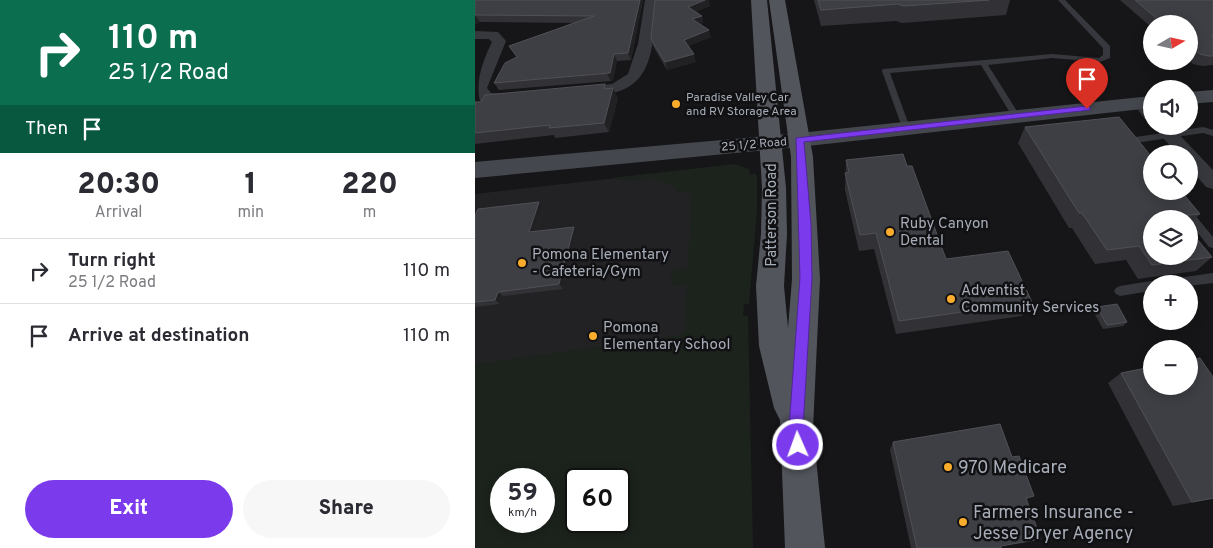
<!DOCTYPE html>
<html lang="en">
<head>
<meta charset="utf-8">
<style>
	body { margin:0; font-family:Overpass,sans-serif; background:#f7f7f7; color:#2b2b33; height:100vh; display:flex; flex-direction:column; font-size:19px; white-space:nowrap }
	* { box-sizing:border-box; margin:0 }
	p { font-size:16px; color:#7c7c81 }
	.icon { flex:none; width:28px; height:28px; fill:none; stroke:currentColor; stroke-width:2; stroke-linecap:round; stroke-linejoin:round }
	.map { position:relative; flex:1; overflow:hidden }
	.panel { display:flex; flex-direction:column; background:#fff; width:475px }
	.panel>* { flex:none }
	.guide { background:#0b6e4f; color:#fff; overflow:hidden }
	.needle { width:32px; rotate:81deg }
	.controls { position:absolute; left:668px; top:15px; display:grid; gap:10px }
	.controls a { display:grid; place-items:center; width:55px; height:55px; border-radius:50%; background:#fff; box-shadow:0 2px 12px #0003; font-size:25px }
	.speed { position:absolute; left:15px; top:468px; display:flex; gap:10px; font-size:25px; font-weight:700; text-align:center }
	.speed>* { display:grid; place-content:center; width:65px; height:65px; border-radius:50%; background:#fff; box-shadow:0 2px 12px #0003; line-height:1 }
	.speed small { font-size:12px; font-weight:400 }
	.speed .limit { border:2px solid #111; border-radius:8px; background:#fff; color:#111 }
	.pin { position:absolute; display:grid; place-items:center; width:42px; height:42px; color:#fff; margin:-51px -21px; border-radius:50% 50% 50% 0; rotate:-45deg; box-shadow:0 0 5px #0007 }
	.pin .icon { rotate:45deg }
	.me { position:absolute; width:55px; margin:-28px; rotate:358deg; stroke-linejoin:round; filter:drop-shadow(0 0 4px #0008) }
	.turn { display:flex; align-items:center; gap:18px; height:105px; padding:0 25px; font-size:22px }
	.turn .icon { width:65px; height:65px; stroke-width:2.5 }
	.turn b { display:block; font-size:35px; line-height:42px }
	.then { display:flex; align-items:center; height:48px; padding:0 25px; background:#0003; gap:10px; font-size:19px }
	.eta { display:flex; justify-content:space-evenly; align-items:center; height:85px; text-align:center }
	.eta b { font-size:30px; font-weight:800; line-height:35px }
	.cta { display:flex; gap:10px; margin-top:auto; padding:10px 25px }
	.cta a { flex:1; height:58px; border-radius:30px; background:#7c3aed; color:#fff; font-size:20px; font-weight:800; line-height:58px; text-align:center }
	.cta a+a { background:#f7f7f7; color:#2b2b33 }
	ul { padding:0; list-style:none }
	li { display:flex; align-items:center; gap:15px; height:65px; padding:0 25px; border-top:1px solid #e1e1e2 }
	li div { flex:1 }
	li b { display:block; font-size:19px }
	li em { font-style:normal }
	main { display:flex; flex:1; min-height:0 }
	.map>svg:first-child { display:block }
	.built { fill:#222225; fill-rule:evenodd }
	.green { fill:#1b231c; fill-rule:evenodd }
	.lines { fill:none; stroke-linecap:round; stroke-linejoin:round }
	.lane { fill:#36383d; fill-rule:evenodd }
	.street { fill:#36383d; fill-rule:evenodd }
	.secondary { fill:#44474d; fill-rule:evenodd }
	.primary { fill:#52555c; fill-rule:evenodd }
	.wall { fill:#323236 }
	.shaded-wall { fill:#212124 }
	.building { fill:#3e3f44; stroke:#4f5156 }
	.route { fill:#7c3aed; stroke:#51269a }
	.poi-dot { fill:#faac2c; stroke:#111113; stroke-width:2 }
	.labels { text-anchor:middle; stroke-width:5; stroke-linejoin:round; paint-order:stroke }
	.far-poi-label { font-size:12px; fill:#a7adb8; stroke:#111113; text-anchor:start }
	.far-street-label { font-size:12px; fill:#a7adb8; stroke:#111113 }
	.street-label { font-size:15px; fill:#a7adb8; stroke:#111113 }
	.poi-label { font-size:15px; fill:#a7adb8; stroke:#111113; text-anchor:start }
	.near-poi-label { font-size:18px; fill:#a7adb8; stroke:#111113; text-anchor:start }
</style>
</head>
<body>
<main>
<section class="panel">
<div class="guide">
<div class="turn"><svg class="icon" aria-label="right" viewBox="0 0 24 24"><path d="M7 20v-9h11M14 6l5 5-5 5"/></svg><div><b>110 m</b>25 1/2 Road</div></div>
<div class="then">Then<svg class="icon" aria-label="arrive" viewBox="0 0 24 24"><path d="M6 21V4h12l-3 4 3 4H6"/></svg></div>
</div>
<div class="eta">
<div><b>20:30</b><p>Arrival</p></div>
<div><b>1</b><p>min</p></div>
<div><b>220</b><p>m</p></div>
</div>
<ul>
<li><svg class="icon" aria-label="right" viewBox="0 0 24 24"><path d="M7 20v-9h11M14 6l5 5-5 5"/></svg><div><b>Turn right</b><p>25 1/2 Road</p></div><em>110 m</em></li>
<li><svg class="icon" aria-label="arrive" viewBox="0 0 24 24"><path d="M6 21V4h12l-3 4 3 4H6"/></svg><div><b>Arrive at destination</b></div><em>110 m</em></li>
</ul>
<div class="cta"><a>Exit</a><a>Share</a></div>
</section>
<div class="map">
<svg width="738" height="548" viewBox="0 0 738 548">
	<rect width="100%" height="100%" fill="#161618"/>
	<path class="built" d="M238,167L233,548H0V194ZM26,479H69V521H26ZM101,479H144V521H101Z"/>
	<path class="green" d="M260,164L274,169L275,175L280,173L282,176V211L274,304H269L268,316H273L278,548H0V364L207,335L210,331L212,284L196,285V273L199,270L213,268L217,191L202,192C188,169 158,186 136,178ZM26,479H69V521H26ZM101,479H144V521H101Z"/>
	<g class="lines">
		<g class="lane">
			<path d="M583,0H590L635,46V58L625,62L577,58L513,65L545,116L541,119L537,116L506,65L415,73L435,128L431,131L428,130L407,71L408,69L577,54L624,58L628,55V48Z"/>
			<path d="M728,127L738,130V136L728,133L660,143L676,164V173L673,172L650,141L654,138Z"/>
			<path d="M689,191H700L738,237V248L734,247L714,222V219H711Z"/>
			<path d="M738,273V283L714,286V284H689L691,281L695,279Z"/>
			<path d="M676,281L681,284H676V291L645,296L641,294L639,291L641,288L645,286Z"/>
		</g>
		<g class="street">
			<path d="M170,0H182C177,40 182,86 133,94C121,95 108,97 97,94L95,91L97,88L137,84L153,74L163,44Z"/>
			<path d="M0,31L23,32L31,41L12,88L16,93L44,94L46,97L44,100L5,101C0,82 8,60 17,42L14,39H0Z"/>
			<path d="M666,98L672,100L676,105V120L670,119L658,103Z"/>
			<path d="M678,126H696L738,170V189L731,187L714,167V154H702Z"/>
		</g>
		<g class="secondary">
			<path d="M738,90V102L714,104V92Z"/>
			<path d="M676,96V108L324,147L0,178V162L324,133Z"/>
		</g>
		<path class="primary" d="M276,0H292L311,188L312,234L309,286L313,328L317,279L316,157L294,0H310L338,157L345,279L338,428L350,548H310L305,420L299,408L284,346L281,286L286,234L287,188Z"/>
	</g>
	<g class="wall">
		<path d="M0,0H168L156,60L142,61L138,80L136,81L24,90L19,83L42,57L34,46L99,23L5,22L0,24Z"/>
		<path d="M180,0L235,6L220,12L227,16L228,23L225,24L236,37L213,46L221,62L192,70L178,46L176,39Z"/>
		<path d="M339,0H535L531,15L427,23L421,21L346,26Z"/>
		<path d="M645,0H738V65L727,66L718,64L714,60V24H676V27Z"/>
		<path d="M132,89L143,98L134,132L80,138L79,135L0,144V102Z"/>
		<path d="M550,127L725,214L714,225V219H676L737,257L721,271L663,279L651,260L620,264L597,228H594L543,143Z"/>
		<path d="M371,160L432,166L471,259L557,302L547,316L421,334L399,249L384,251L370,190Z"/>
		<path d="M68,207L60,231H102L88,289L28,296L25,304L0,307V216Z"/>
		<path d="M622,307L652,322L648,326L628,329L618,311Z"/>
		<path d="M646,373L738,377V486L737,487L738,499L698,506L633,383Z"/>
		<path d="M418,442L559,496L552,499L526,547V548H436L415,450Z"/>
	</g>
	<g class="shaded-wall">
		<path d="M165,0H168L156,60L153,53Z"/>
		<path d="M230,0H234L235,6L215,14L213,7Z"/>
		<path d="M0,15L5,22L0,24Z"/>
		<path d="M227,16L228,23L219,26L217,19Z"/>
		<path d="M234,30L236,37L211,47L209,40Z"/>
		<path d="M139,54L142,61L138,80L136,81L132,74Z"/>
		<path d="M219,54L221,62L192,70L190,62Z"/>
		<path d="M138,88L143,98L134,132L129,123Z"/>
		<path d="M64,202L68,207L58,236L54,232Z"/>
		<path d="M99,227L102,231L88,289L84,284Z"/>
		<path d="M23,292L28,296L25,304L20,300Z"/>
	</g>
	<g class="building">
		<path d="M0,0H165L153,53L139,54L135,73L19,83L30,63L42,57L34,46L119,16L0,15Z"/>
		<path d="M180,0H230L213,7L227,16L217,19L234,30L209,40L219,54L190,62L176,39Z"/>
		<path d="M343,0H514L429,6L423,4L346,10Z"/>
		<path d="M660,0H738V35L736,36L738,37V56H733L725,54L714,45V24H688Z"/>
		<path d="M130,84L129,89L138,88L129,123L74,128L75,125L0,133V102H6L10,95Z"/>
		<path d="M644,117L676,156V191H706L725,214L704,216L706,219H676V256H714V229L737,257L677,265L664,246L632,250L607,213H604L550,127Z"/>
		<path d="M428,154L432,166H437L471,259L533,251L557,302L424,321L401,233L385,235L370,173L374,172L371,160Z"/>
		<path d="M64,202L54,232L99,227L84,284L23,292L20,300L0,302V216L3,209Z"/>
		<path d="M642,304L652,322L632,325L622,307Z"/>
		<path d="M725,358L738,377V485H736L738,488V498L717,502L646,373L676,367V386H714V360Z"/>
		<path d="M525,424L537,457L544,456L559,496L551,498L566,539L526,546V548H442L418,442Z"/>
	</g>
	<path class="route" d="M612,106L615,107V110L329,142L336,224L337,278L328,428L330,445L328,451L323,453L317,451L314,428L325,278L321,138Z"/>
	<g class="poi-dot">
		<circle cx="201" cy="104" r="5"/>
		<circle cx="415" cy="232" r="5"/>
		<circle cx="47" cy="263" r="5"/>
		<circle cx="476" cy="299" r="5"/>
		<circle cx="118" cy="336" r="5"/>
		<circle cx="473" cy="467" r="5"/>
		<circle cx="488" cy="522" r="5"/>
	</g>
	<g class="labels">
		<g class="far-poi-label">
			<text x="211" y="101">Paradise Valley Car<tspan x="211" dy="14">and RV Storage Area</tspan></text>
		</g>
		<g class="far-street-label">
			<text transform="translate(279 144) rotate(-5)" y="4">25 1/2 Road</text>
		</g>
		<g class="street-label">
			<text transform="translate(296 215) rotate(-90)" y="5">Patterson Road</text>
		</g>
		<g class="poi-label">
			<text x="425" y="228">Ruby Canyon<tspan x="425" dy="17">Dental</tspan></text>
			<text x="57" y="259">Pomona Elementary<tspan x="57" dy="17">- Cafeteria/Gym</tspan></text>
			<text x="486" y="295">Adventist<tspan x="486" dy="17">Community Services</tspan></text>
			<text x="128" y="332">Pomona<tspan x="128" dy="17">Elementary School</tspan></text>
		</g>
		<g class="near-poi-label">
			<text x="483" y="473">970 Medicare</text>
			<text x="498" y="518">Farmers Insurance -<tspan x="498" dy="21">Jesse Dryer Agency</tspan></text>
		</g>
	</g>
</svg>
<div class="controls">
<a><svg class="needle" viewBox="-14 -14 28 28"><path d="M0-13l5 13h-10z" fill="#e53935"/><path d="M0 13l5-13h-10z" fill="#7c7c81"/></svg></a>
<a><svg class="icon" aria-label="sound" viewBox="0 0 24 24"><path d="M4 9h4l5-4v14l-5-4H4zM17 9q2 3 0 6"/></svg></a>
<a><svg class="icon" aria-label="search" viewBox="0 0 24 24"><circle cx="10" cy="10" r="6"/><path d="M15 15l6 6"/></svg></a>
<a><svg class="icon" aria-label="layers" viewBox="0 0 24 24"><path d="M12 4l9 5-9 5-9-5zM3 14l9 5 9-5"/></svg></a>
<a>+</a>
<a>−</a>
</div>
<div class="speed"><div>59<small>km/h</small></div><div class="limit">60</div></div>
<div class="pin" style="left:612px;top:109px;background:#d93025"><svg class="icon" aria-label="arrive" viewBox="0 0 24 24"><path d="M6 21V4h12l-3 4 3 4H6"/></svg></div>
<svg class="me" style="left:323px;top:445px" viewBox="-20 -20 40 40"><circle r="17" fill="#7c3aed" stroke="#fff" stroke-width="3"/><path d="M0-11L8 9 0 5-8 9z" fill="#fff"/></svg>
</div>
</main>
</body>
</html>
